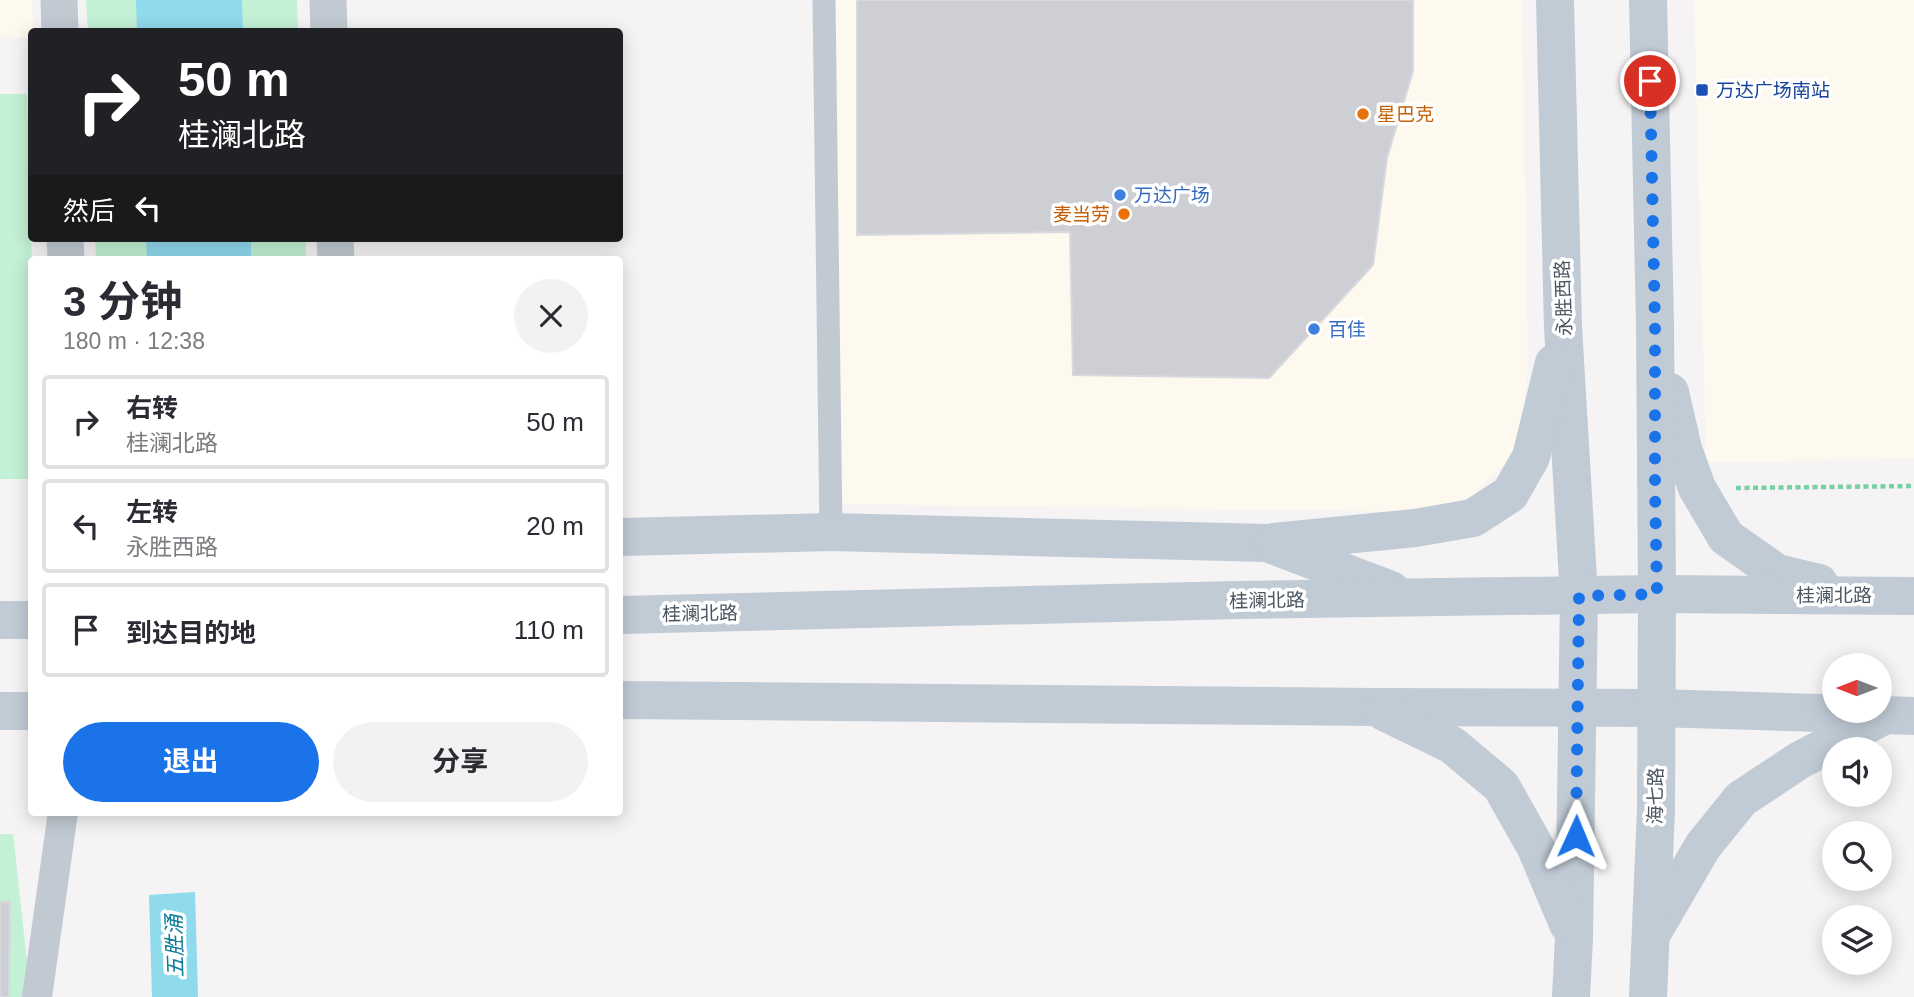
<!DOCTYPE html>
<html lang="zh">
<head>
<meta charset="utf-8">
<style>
	body { margin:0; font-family:Helvetica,"Noto Sans SC",sans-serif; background:#f2f2f3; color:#2b2b33; height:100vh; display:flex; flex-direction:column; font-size:26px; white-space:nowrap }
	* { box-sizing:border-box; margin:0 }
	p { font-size:23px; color:#7c7c81 }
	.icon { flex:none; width:38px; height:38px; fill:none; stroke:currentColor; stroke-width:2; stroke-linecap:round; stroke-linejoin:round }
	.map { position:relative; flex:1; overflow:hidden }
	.drawer { position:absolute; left:28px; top:256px; width:595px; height:560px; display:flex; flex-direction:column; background:#fff; border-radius:7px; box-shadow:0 4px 18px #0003 }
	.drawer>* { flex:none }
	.guide { position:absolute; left:28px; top:28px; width:595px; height:214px; border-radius:7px; box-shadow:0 4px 18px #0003; background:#202124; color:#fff; overflow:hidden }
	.needle { width:46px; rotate:270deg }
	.controls { position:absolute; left:1822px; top:653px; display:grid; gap:14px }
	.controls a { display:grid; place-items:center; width:70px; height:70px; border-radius:50%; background:#fff; box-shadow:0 4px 18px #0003; font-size:35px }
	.pin { position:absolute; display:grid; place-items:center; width:60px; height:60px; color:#fff; margin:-30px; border:4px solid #fff; border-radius:50%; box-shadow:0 2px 7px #0007 }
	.me { position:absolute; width:77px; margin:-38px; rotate:1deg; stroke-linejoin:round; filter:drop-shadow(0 0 5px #0008) }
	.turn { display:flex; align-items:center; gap:24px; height:147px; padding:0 35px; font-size:32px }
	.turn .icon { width:91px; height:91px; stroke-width:2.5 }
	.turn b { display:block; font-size:49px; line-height:60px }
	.then { display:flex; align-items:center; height:66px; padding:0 35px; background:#0003; gap:14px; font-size:26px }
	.round { display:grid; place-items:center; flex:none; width:74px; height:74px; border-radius:37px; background:#f2f2f3 }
	.summary { display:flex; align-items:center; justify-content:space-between; height:119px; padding:0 35px }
	h1 { font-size:42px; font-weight:700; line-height:52px }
	.cta { display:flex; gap:14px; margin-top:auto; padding:14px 35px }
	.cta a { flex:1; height:80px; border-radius:42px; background:#1a73e8; color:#fff; font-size:28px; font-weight:700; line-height:80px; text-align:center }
	.cta a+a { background:#f2f2f3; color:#2b2b33 }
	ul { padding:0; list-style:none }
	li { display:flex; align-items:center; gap:21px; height:94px; margin:0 14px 10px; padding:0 21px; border:4px solid #e1e1e2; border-radius:7px }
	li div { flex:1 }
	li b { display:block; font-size:26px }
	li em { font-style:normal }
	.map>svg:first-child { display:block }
	.commercial { fill:#fdf9ef }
	.green { fill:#c3f1d5 }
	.water { fill:#90daee }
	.building { fill:#cdcfd5; stroke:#d7d9de; stroke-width:2 }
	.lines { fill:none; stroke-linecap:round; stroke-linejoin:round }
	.path { stroke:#7ad0a6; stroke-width:4.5; stroke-dasharray:5 3.5; stroke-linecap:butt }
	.pedestrian { stroke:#c1cad2; stroke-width:23 }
	.minor { stroke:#c1cad2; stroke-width:30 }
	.tertiary { stroke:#c1cad2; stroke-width:37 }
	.secondary { stroke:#c1cbd6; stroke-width:38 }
	.route { stroke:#1a73e8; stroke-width:12; stroke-dasharray:0 21.6 }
	.transit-dot { fill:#1a4fb4; stroke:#fff; stroke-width:2.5 }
	.food-dot { fill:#e8710a; stroke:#fff; stroke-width:2.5 }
	.shop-dot { fill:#3f7fe0; stroke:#fff; stroke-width:2.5 }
	.labels { text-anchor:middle; stroke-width:7; stroke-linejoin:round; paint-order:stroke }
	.transit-label { font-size:19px; fill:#164399; stroke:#fff; text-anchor:start }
	.food-label { font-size:19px; fill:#c56008; stroke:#fff; text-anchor:start }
	.shop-label { font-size:19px; fill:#366cbe; stroke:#fff; text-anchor:start }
	.street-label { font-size:19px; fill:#4a5661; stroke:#fff }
	.water-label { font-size:21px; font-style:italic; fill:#0c7c9b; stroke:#fff }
</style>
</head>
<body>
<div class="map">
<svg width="1914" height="997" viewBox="0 0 1914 997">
	<rect width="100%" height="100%" fill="#f5f3f3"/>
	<g class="commercial">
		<path d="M0,0H32L34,31L32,32L31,39L0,36Z"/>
		<path d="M831,0H1522L1528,369L1519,451L1472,496L1427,512L835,504Z"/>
		<path d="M1694,0H1914V458L1706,463Z"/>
	</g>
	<g class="green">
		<path d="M86,0H297L298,31H88Z"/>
		<path d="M0,94H27L32,266L31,479H0Z"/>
		<path d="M95,238H306V259H96Z"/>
		<path d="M0,834H13L31,997H0Z"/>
	</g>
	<g class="water">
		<path d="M136,0H242L243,31H137Z"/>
		<path d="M146,238H251V259H147Z"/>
		<path d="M195,892L198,997H152L149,895Z"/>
	</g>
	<g class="building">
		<path d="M857,0H1413V71L1387,158L1373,265L1269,378L1073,375L1070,232L857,235Z"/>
		<path d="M0,902H10L9,997H0Z"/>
	</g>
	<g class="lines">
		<path class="path" d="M1736,488L1914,486"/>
		<path class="pedestrian" d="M824,0L831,532"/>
		<path class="minor" d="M37,997L63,812"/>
		<g class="tertiary">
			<path d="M59,0L60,32"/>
			<path d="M328,0L329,32"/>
			<path d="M65,238L66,259"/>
			<path d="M335,238L336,259"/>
		</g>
		<g class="secondary">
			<path d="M1555,0L1563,327L1579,596L1574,938L1571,997"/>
			<path d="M1670,392L1683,449L1697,488L1726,537L1777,573L1819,583"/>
			<path d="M620,537L831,532L1267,543L1391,590"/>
			<path d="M1274,542L1415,528L1473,518L1510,494L1531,457L1554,363"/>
			<path d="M620,615L1237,600L1657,594L1914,596"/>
			<path d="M0,620H32"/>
			<path d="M620,700L1376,707L1656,708L1914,716"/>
			<path d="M0,711H32"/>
			<path d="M1384,712L1452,745L1501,786L1536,848L1568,924"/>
			<path d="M1654,930L1703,846L1741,799L1800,760L1882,717"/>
			<path d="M1648,997L1656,809L1657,594L1655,325L1648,0"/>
		</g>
	</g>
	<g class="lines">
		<path class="route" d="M1576,836L1579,596L1657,594L1655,488V326L1650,81"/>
	</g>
	<rect class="transit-dot" x="1695" y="83" width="14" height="14" rx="3.5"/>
	<g class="food-dot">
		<circle cx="1363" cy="114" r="7"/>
		<circle cx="1124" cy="214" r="7"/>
	</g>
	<g class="shop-dot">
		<circle cx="1120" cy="195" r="7"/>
		<circle cx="1314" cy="329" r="7"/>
	</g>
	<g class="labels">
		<g class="transit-label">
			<text x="1716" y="97">万达广场南站</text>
		</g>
		<g class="food-label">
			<text x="1377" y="121">星巴克</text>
			<text x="1110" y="221" text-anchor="end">麦当劳</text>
		</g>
		<g class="shop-label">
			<text x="1134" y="202">万达广场</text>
			<text x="1328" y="336">百佳</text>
		</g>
		<g class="street-label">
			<text transform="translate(1563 298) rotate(-92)" y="7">永胜西路</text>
			<text x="1834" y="602">桂澜北路</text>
			<text transform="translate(1267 600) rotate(-1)" y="7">桂澜北路</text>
			<text transform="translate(700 613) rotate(-1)" y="7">桂澜北路</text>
			<text transform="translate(1655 796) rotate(-89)" y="7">海七路</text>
		</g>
		<g class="water-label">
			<text transform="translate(175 946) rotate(-92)" y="7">五胜涌</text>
		</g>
	</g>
</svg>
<div class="controls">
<a><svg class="needle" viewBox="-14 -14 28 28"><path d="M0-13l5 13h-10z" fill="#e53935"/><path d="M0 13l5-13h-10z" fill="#7c7c81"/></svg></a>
<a><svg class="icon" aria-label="sound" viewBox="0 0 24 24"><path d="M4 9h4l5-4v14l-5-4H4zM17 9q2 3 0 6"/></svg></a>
<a><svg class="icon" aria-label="search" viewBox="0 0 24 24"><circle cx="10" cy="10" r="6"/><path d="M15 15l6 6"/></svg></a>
<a><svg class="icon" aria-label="layers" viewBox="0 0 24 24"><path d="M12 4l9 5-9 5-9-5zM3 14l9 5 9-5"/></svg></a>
</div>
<div class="pin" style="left:1650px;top:81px;background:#d93025"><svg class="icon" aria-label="arrive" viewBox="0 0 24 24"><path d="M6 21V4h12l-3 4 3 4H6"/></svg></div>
<svg class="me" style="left:1576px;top:836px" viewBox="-20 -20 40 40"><path d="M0-17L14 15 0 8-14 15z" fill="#1a73e8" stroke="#fff" stroke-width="4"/></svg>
<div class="guide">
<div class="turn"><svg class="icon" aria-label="right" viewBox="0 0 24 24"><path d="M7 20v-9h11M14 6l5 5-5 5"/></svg><div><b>50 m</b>桂澜北路</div></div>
<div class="then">然后<svg class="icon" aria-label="left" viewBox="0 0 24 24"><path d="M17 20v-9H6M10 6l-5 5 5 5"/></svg></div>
</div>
<section class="drawer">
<div class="summary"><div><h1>3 分钟</h1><p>180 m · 12:38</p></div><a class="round"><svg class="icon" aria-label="close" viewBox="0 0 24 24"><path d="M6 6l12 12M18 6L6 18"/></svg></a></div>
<ul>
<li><svg class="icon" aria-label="right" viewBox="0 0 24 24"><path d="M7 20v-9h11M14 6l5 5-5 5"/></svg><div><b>右转</b><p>桂澜北路</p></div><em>50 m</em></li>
<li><svg class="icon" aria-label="left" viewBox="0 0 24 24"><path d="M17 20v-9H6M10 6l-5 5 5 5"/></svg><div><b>左转</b><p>永胜西路</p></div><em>20 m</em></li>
<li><svg class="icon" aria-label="arrive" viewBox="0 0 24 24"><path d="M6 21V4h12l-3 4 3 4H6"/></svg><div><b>到达目的地</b></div><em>110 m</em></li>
</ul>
<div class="cta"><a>退出</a><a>分享</a></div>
</section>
</div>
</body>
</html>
